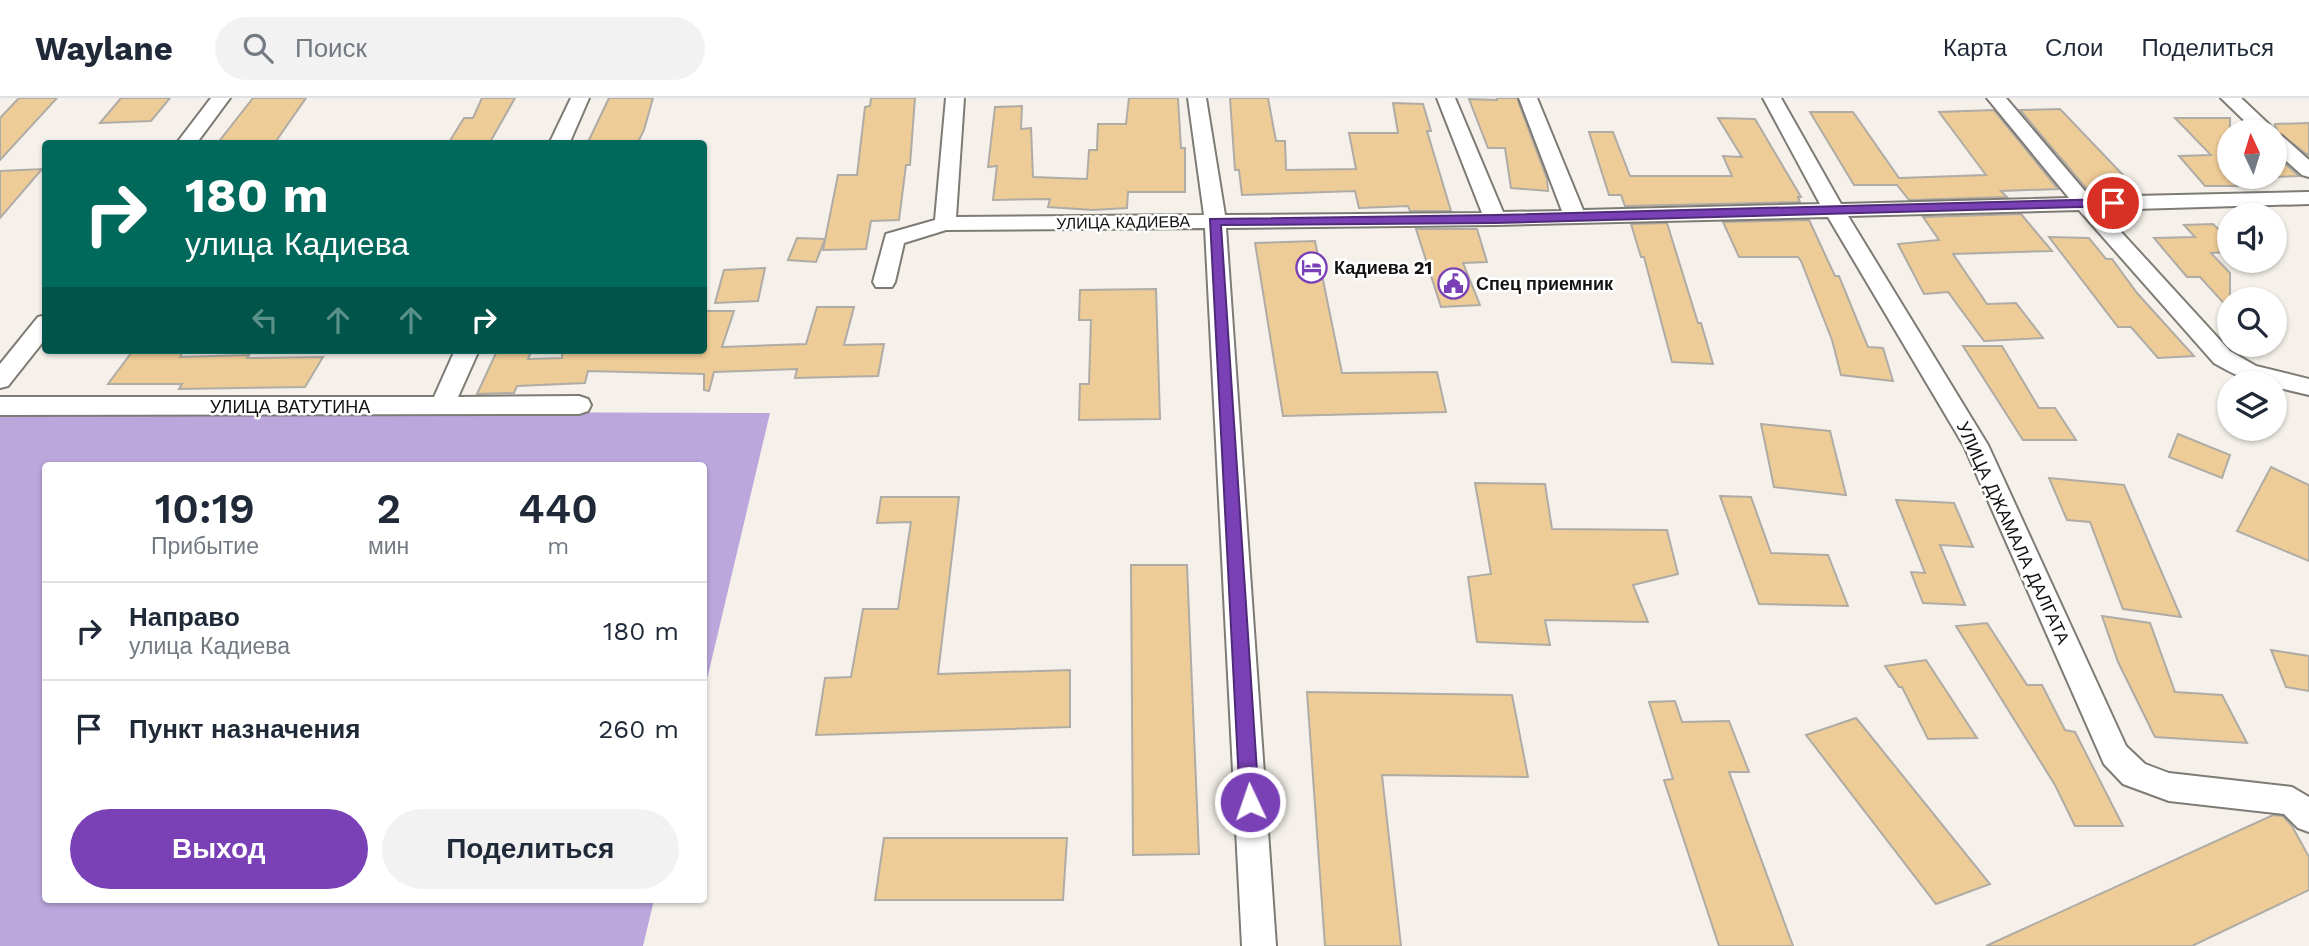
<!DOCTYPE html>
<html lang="ru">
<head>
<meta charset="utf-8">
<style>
	body { margin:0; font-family:"Work Sans",sans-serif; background:#f2f2f3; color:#1f2937; height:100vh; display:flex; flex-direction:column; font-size:26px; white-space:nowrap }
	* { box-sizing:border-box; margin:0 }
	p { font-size:23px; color:#747a83 }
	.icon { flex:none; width:38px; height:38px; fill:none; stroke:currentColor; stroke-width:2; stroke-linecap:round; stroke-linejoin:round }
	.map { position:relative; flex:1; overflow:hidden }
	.panel { position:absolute; left:42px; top:364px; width:665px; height:441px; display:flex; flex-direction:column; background:#fff; border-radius:7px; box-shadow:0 2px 5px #0004 }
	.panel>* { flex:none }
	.hud { position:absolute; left:42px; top:42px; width:665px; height:214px; border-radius:7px; box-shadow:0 2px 5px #0004; background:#00695c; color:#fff; overflow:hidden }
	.needle { width:46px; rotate:356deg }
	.controls { position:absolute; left:2217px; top:21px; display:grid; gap:14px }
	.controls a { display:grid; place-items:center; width:70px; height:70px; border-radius:50%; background:#fff; box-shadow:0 2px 5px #0004; font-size:35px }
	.pin { position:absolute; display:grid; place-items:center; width:60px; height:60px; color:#fff; margin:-30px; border:4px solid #fff; border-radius:50%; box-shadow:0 2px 7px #0007 }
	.me { position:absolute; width:77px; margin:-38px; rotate:357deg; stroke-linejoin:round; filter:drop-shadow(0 0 5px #0008) }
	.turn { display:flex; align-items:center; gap:24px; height:147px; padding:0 28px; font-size:32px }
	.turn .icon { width:91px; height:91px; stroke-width:2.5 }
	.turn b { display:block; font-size:49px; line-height:60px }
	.lanes { display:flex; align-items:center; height:66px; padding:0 28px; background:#0003; justify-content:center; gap:35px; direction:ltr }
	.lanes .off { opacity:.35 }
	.eta { display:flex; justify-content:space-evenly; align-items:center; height:119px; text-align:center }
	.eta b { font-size:42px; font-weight:600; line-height:49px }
	.button { display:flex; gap:14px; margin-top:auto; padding:14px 28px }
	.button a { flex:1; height:80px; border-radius:42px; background:#7a41b7; color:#fff; font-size:28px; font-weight:600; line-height:80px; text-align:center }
	.button a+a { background:#f2f2f3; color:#1f2937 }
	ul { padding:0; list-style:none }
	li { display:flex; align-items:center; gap:21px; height:98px; padding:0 28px; border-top:2px solid #e0e1e3 }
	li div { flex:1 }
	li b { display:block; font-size:26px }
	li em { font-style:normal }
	header { display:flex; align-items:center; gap:42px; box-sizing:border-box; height:98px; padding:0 35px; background:#fff; border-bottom:2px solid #e0e1e3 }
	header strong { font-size:33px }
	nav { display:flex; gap:38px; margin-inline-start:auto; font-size:24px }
	.search { width:490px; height:63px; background:#f2f2f3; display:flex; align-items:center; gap:18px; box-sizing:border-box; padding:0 24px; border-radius:38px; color:#747a83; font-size:26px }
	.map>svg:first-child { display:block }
	.forest { fill:#bba7dc }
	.building { fill:#eecc97; stroke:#afaba5; stroke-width:2 }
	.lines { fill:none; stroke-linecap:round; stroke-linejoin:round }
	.minor-casing { stroke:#7e7b75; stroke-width:4 }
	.minor { fill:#fff; fill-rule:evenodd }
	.route { fill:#7a41b7; stroke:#4f2a77; stroke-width:2 }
	.labels { text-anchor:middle; stroke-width:5; stroke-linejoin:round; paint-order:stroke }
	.far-street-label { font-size:16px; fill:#131210; stroke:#fff }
	.poi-label { font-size:18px; font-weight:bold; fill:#131210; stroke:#fff; text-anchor:start }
	.street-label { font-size:18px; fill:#131210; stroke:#fff }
</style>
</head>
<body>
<header>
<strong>Waylane</strong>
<div class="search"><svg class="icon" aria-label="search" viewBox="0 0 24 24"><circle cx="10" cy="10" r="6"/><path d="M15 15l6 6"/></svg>Поиск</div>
<nav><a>Карта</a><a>Слои</a><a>Поделиться</a></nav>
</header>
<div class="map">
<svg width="2309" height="848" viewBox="0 0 2309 848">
	<rect width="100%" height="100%" fill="#f5f1ea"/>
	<path class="forest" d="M0,313L770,315L704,594V368H46V802H654L643,848H0Z"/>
	<g class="building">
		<path d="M19,0H57L0,62V20Z"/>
		<path d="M121,0H170L151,23L100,25Z"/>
		<path d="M253,0H306L274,46H217Z"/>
		<path d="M482,0H515L489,46H448L464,20H473Z"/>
		<path d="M609,0H653L644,32L637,46H587Z"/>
		<path d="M871,0H915L910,67H906L899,122L871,123L866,151L823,152L838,77H857L865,9L870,8Z"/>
		<path d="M1129,0H1178L1181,50H1185V94H1128L1127,110L1093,112L1048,109L1050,101L993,102L997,68L988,69L995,9L1022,8L1021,31L1031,30L1033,79L1087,81L1089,52H1097L1098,26H1126Z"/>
		<path d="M1230,0H1268L1276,43H1285L1286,72L1356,71L1349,35H1398L1393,5L1423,6L1431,33H1427L1451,113H1410L1408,108L1359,110L1355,93L1242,97L1239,72H1235Z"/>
		<path d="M1497,0H1517L1547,81L1548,93L1511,90L1505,50H1488L1469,1L1497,2Z"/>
		<path d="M2060,11L2123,77H2115L2126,89L2086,90L2020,12Z"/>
		<path d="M1994,12L2058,91L2001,93L2007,99L1909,102L1897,87H1854L1810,14H1853L1899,80L1986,77L1939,14Z"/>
		<path d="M1718,20L1755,21L1801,99H1798L1800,104L1625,108L1621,97H1609L1589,34H1613L1630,78H1732L1723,58L1742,59Z"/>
		<path d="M2175,20H2230V79L2239,88H2205L2179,58L2211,57Z"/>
		<path d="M2309,25V58L2278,34L2275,28V26Z"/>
		<path d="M2275,57L2299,78L2275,79Z"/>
		<path d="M42,71L0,120V73Z"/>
		<path d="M2021,116L2052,153L1953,156L1987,206L2016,205L2043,240L1984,243L1948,194L1924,196L1898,146L1939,142L1923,119Z"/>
		<path d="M1809,122L1835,178H1839L1868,249L1883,250L1893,283L1841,277L1832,242L1801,163L1798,159H1739L1723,124Z"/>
		<path d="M1667,125L1698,225H1701L1713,266L1672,264L1644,159H1641L1631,126Z"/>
		<path d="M2213,126L2230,142V154L2211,155L2230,175V212L2200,179H2187L2154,140L2195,139L2184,127Z"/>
		<path d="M1416,131H1477L1487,164L1463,165L1480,207L1441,209Z"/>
		<path d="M2049,139L2089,140L2106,161H2112L2137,195L2194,258L2158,260L2131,229H2118Z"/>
		<path d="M797,140L825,141L816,164L788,162Z"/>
		<path d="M1315,143L1342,275L1437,274L1446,314L1283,318L1255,145Z"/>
		<path d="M765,170L758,203L715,205L724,172Z"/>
		<path d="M1156,191L1160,321L1079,322L1080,286H1089L1091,222H1079L1080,192Z"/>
		<path d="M817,209H854L844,247L884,246L878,278L795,280L797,271L714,274L709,293L704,292V276L588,273L585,285L517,288L514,295L477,296L496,255L531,254L528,261L562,260V252H704V213H734L722,249L806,246Z"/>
		<path d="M1963,248H2002L2039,310H2055L2076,342H2023Z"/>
		<path d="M132,254H183L180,259L249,257L247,260L323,259L305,289L179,291L182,286H108Z"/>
		<path d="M1761,326L1830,333L1846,397L1774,389Z"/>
		<path d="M2178,336L2230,357L2222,380L2169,359Z"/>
		<path d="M2271,369L2309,387V463L2237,433Z"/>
		<path d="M2049,380L2124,387L2181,519L2123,511L2090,424L2067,422Z"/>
		<path d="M1475,385L1545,386L1552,431L1667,432L1678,476L1633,487L1648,524L1545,522L1550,547L1477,544L1468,479L1491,476Z"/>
		<path d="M1720,398L1751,399L1771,455L1828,457L1848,508L1759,506Z"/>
		<path d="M881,399H959L938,576L1070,572V629L816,637L825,580L851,579L863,511H898L911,424L877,425Z"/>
		<path d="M1896,402L1954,405L1973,449L1940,447L1965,507L1923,505L1911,474L1925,475Z"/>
		<path d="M1131,467H1187L1199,756L1133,757Z"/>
		<path d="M2102,518L2150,525L2175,594L2222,597L2247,645L2155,639L2118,564Z"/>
		<path d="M1987,525L2027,587H2042L2065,632L2075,634L2123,728H2075L2055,687L1956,528Z"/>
		<path d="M2271,552L2309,558V593L2286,589Z"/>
		<path d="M1926,562L1977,640L1928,641L1902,589H1899L1885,568Z"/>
		<path d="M1307,594L1512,597L1528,679L1382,677L1401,848H1325Z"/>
		<path d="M1675,603L1682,624L1729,623L1749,674H1729L1793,848H1719L1664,682L1673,681L1649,604Z"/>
		<path d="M1856,620L1861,626L1990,786L1936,806L1806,637Z"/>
		<path d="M2273,717L2283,718L2292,728L2309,759V792L2192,848H1986Z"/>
		<path d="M884,740H1067L1063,802H875Z"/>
	</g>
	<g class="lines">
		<defs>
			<g id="minor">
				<path d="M211,0H230L196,46H176Z"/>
				<path d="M571,0H589L569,46H549Z"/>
				<path d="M946,0H964L956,119L1204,117L1188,0H1206L1225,117L1482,115L1437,0H1455L1503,114L1562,113L1519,0H1537L1583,112L1820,106L1763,0H1781L1841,106L2069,100L1987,0H2006L2090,99L2309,94V106L2101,112L2230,253L2256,268L2309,281V297L2275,289V285C2250,285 2235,277 2214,265L2079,112L1848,118L1988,347L2126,648L2145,666L2169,675L2292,689L2309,699V734L2298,730L2284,716L2169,703L2123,686L2104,666L1964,348L1828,119L1495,127L1226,130L1276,848H1242L1205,130L946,132L904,145L895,184L892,189H876L873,184L886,136L935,122Z"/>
				<path d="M2221,0H2241L2276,33H2255Z"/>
				<path d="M2275,36L2282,38L2309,62V79L2302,77L2275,53Z"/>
				<path d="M46,217V240L8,288L0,290V266L38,219Z"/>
				<path d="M455,252H479L458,299L579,298L588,301L591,307L588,313L579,316L0,317V299H434Z"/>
			</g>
		</defs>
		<use href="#minor" class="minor-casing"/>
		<use href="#minor" class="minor"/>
	</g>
	<path class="route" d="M2113,101L2118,102V108L1495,125L1221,127L1259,704L1256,710L1250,713L1243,710L1240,704L1210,121L1495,117Z"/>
	<defs>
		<symbol id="hotel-ring" viewBox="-11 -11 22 22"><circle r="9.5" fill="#fff" stroke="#7a41b7" stroke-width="1.5"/><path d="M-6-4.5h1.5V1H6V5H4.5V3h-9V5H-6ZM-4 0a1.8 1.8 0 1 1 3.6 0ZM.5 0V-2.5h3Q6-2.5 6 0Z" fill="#7a41b7"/></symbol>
		<symbol id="civic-ring" viewBox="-11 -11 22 22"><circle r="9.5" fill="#fff" stroke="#7a41b7" stroke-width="1.5"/><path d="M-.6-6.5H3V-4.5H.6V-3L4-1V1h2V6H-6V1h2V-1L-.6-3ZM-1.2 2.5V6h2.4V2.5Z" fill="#7a41b7"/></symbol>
	</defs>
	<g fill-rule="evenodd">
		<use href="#hotel-ring" x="1294" y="152" width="35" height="35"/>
		<use href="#civic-ring" x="1436" y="168" width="35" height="35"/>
	</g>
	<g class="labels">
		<g class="far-street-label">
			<text transform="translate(1123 124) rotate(-1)" y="6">УЛИЦА КАДИЕВА</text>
		</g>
		<g class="poi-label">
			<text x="1334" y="176">Кадиева 21</text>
			<text x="1476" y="192">Спец приемник</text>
		</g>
		<g class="street-label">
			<text x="290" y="315">УЛИЦА ВАТУТИНА</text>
			<text transform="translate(2013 435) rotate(65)" y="6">УЛИЦА ДЖАМАЛА ДАЛГАТА</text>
		</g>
	</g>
</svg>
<div class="controls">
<a><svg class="needle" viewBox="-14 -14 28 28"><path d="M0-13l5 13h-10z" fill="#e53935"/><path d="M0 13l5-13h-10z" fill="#747a83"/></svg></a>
<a><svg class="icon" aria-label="sound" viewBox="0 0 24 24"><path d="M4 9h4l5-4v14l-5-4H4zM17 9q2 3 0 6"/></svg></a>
<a><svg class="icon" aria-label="search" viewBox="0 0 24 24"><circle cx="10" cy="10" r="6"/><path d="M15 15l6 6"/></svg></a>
<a><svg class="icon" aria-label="layers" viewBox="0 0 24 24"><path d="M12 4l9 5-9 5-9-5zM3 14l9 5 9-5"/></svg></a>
</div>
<div class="pin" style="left:2113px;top:105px;background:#d93025"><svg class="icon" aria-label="arrive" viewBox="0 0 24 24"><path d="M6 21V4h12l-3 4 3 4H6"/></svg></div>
<svg class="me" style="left:1250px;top:704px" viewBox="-20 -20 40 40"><circle r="17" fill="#7a41b7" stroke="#fff" stroke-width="3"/><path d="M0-11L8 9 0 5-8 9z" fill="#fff"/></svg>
<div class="hud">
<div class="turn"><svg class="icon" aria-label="right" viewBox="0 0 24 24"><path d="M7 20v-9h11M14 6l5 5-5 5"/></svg><div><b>180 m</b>улица Кадиева</div></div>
<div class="lanes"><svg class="icon off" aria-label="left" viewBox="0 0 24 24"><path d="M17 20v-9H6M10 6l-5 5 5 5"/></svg><svg class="icon off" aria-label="ahead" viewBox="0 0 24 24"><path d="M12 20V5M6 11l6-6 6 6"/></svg><svg class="icon off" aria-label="ahead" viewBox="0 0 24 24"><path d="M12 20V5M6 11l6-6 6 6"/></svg><svg class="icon" aria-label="right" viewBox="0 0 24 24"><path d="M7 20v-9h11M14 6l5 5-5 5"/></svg></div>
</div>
<section class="panel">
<div class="eta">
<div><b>10:19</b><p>Прибытие</p></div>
<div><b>2</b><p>мин</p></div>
<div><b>440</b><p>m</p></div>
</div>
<ul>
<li><svg class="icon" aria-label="right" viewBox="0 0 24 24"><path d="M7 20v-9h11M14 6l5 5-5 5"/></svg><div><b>Направо</b><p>улица Кадиева</p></div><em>180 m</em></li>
<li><svg class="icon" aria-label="arrive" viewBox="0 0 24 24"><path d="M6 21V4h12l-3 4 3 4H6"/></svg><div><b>Пункт назначения</b></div><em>260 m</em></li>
</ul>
<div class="button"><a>Выход</a><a>Поделиться</a></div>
</section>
</div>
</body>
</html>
